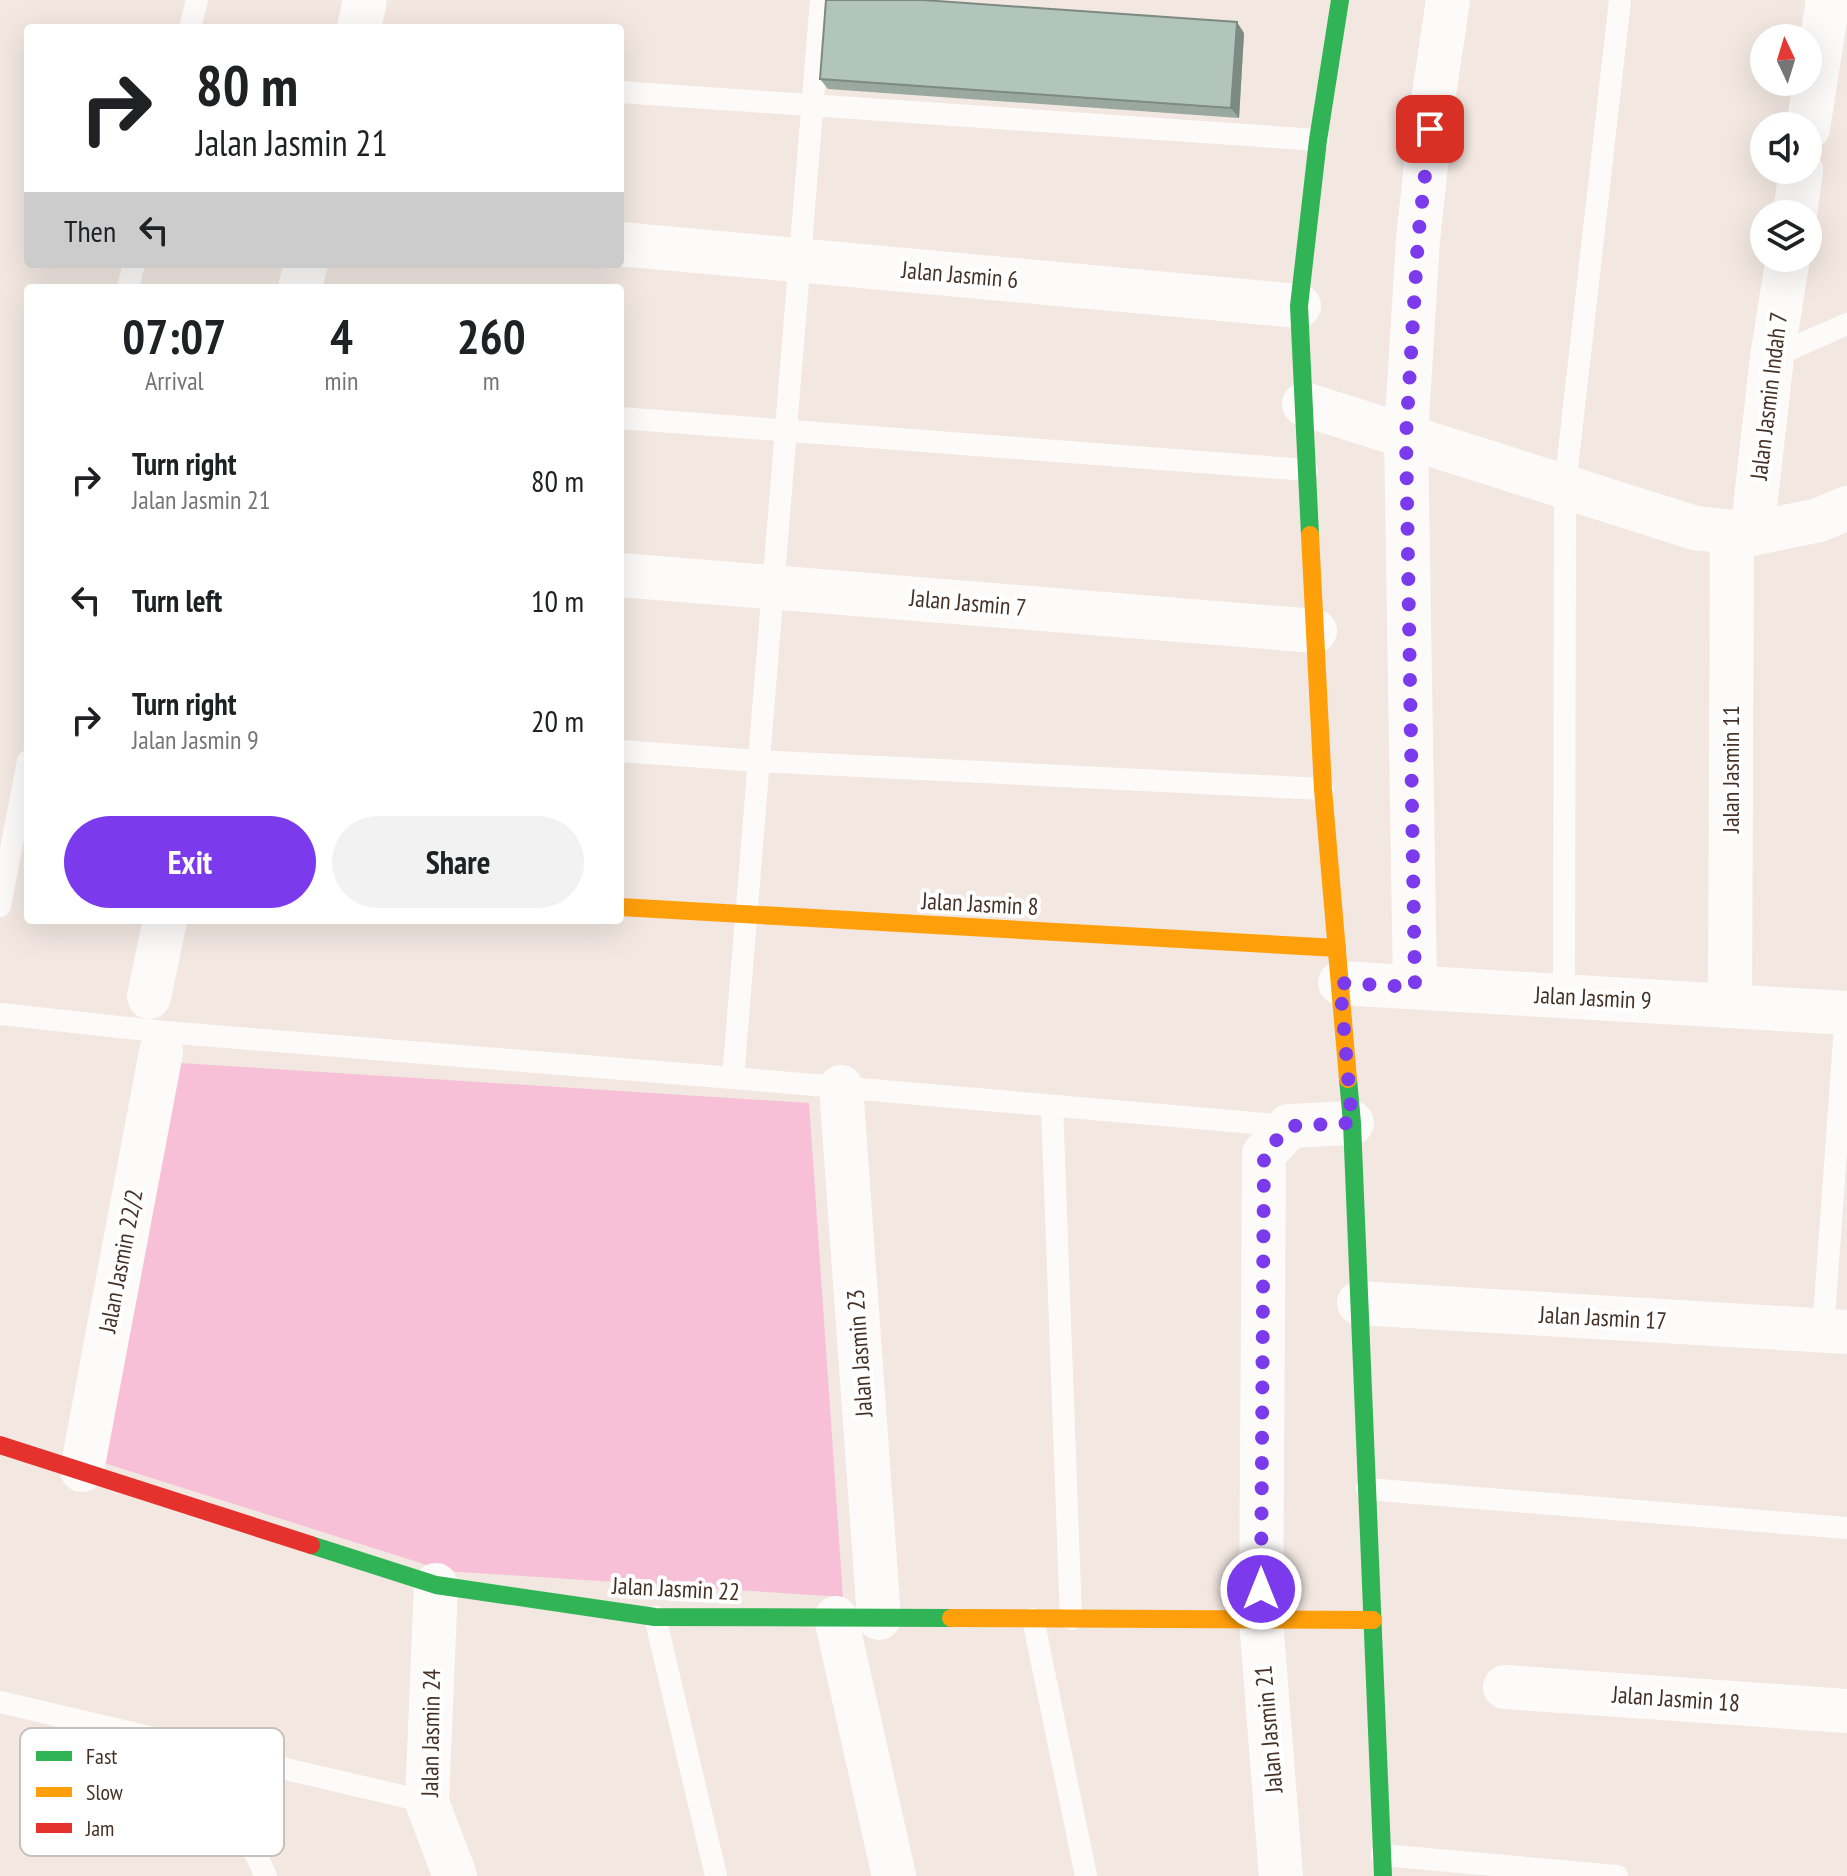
<!DOCTYPE html>
<html lang="en">
<head>
<meta charset="utf-8">
<style>
	body { margin:0; font-family:"PT Sans Narrow",sans-serif; background:#f2f2f2; color:#202124; height:100vh; display:flex; flex-direction:column; font-size:30px; white-space:nowrap }
	* { box-sizing:border-box; margin:0 }
	p { font-size:26px; color:#757577 }
	.icon { flex:none; width:44px; height:44px; fill:none; stroke:currentColor; stroke-width:2; stroke-linecap:round; stroke-linejoin:round }
	.map { position:relative; flex:1; overflow:hidden }
	.sheet { position:absolute; left:24px; top:284px; width:600px; height:640px; display:flex; flex-direction:column; background:#fff; border-radius:8px; box-shadow:0 8px 32px #0002 }
	.sheet>* { flex:none }
	.banner { position:absolute; left:24px; top:24px; width:600px; height:244px; border-radius:8px; box-shadow:0 8px 32px #0002; background:#fff; color:#202124; overflow:hidden }
	.needle { width:52px; rotate:356deg }
	.fabs { position:absolute; left:1750px; top:24px; display:grid; gap:16px }
	.fabs a { display:grid; place-items:center; width:72px; height:72px; border-radius:50%; background:#fff; box-shadow:0 8px 32px #0002; font-size:40px }
	.pin { position:absolute; display:grid; place-items:center; width:68px; height:68px; color:#fff; margin:-34px; border-radius:16px; box-shadow:0 4px 12px #0006 }
	.me { position:absolute; width:88px; margin:-44px; rotate:0deg; stroke-linejoin:round; filter:drop-shadow(0 0 6px #0008) }
	.turn { display:flex; align-items:center; gap:28px; height:168px; padding:0 40px; font-size:36px }
	.turn .icon { width:104px; height:104px; stroke-width:2.5 }
	.turn b { display:block; font-size:56px; line-height:68px }
	.then { display:flex; align-items:center; height:76px; padding:0 40px; background:#0003; gap:16px; font-size:30px }
	.eta { display:flex; justify-content:space-evenly; align-items:center; height:136px; text-align:center }
	.eta b { font-size:48px; font-weight:600; line-height:56px }
	.primary-button { display:flex; gap:16px; margin-top:auto; padding:16px 40px }
	.primary-button a { flex:1; height:92px; border-radius:48px; background:#7c3aed; color:#fff; font-size:32px; font-weight:600; line-height:92px; text-align:center }
	.primary-button a+a { background:#f2f2f2; color:#202124 }
	ul { padding:0; list-style:none }
	li { display:flex; align-items:center; gap:24px; height:120px; padding:0 40px }
	li div { flex:1 }
	li b { display:block; font-size:30px }
	li em { font-style:normal }
	.map>svg:first-child { display:block }
	.green { fill:#f7c0d7 }
	.lines { fill:none; stroke-linecap:round; stroke-linejoin:round }
	.lane { stroke:#fdfbfa; stroke-width:22 }
	.street { stroke:#fdfbfa; stroke-width:44 }
	.fast { stroke:#30b455; stroke-width:18 }
	.slow { stroke:#ff9f0a; stroke-width:18 }
	.jam { stroke:#e5322d; stroke-width:18 }
	.wall { fill:#99a9a0 }
	.shaded-wall { fill:#7d8a82 }
	.building { fill:#b2c5ba; stroke:#7d8a82; stroke-width:2 }
	.route { stroke:#7c3aed; stroke-width:14; stroke-dasharray:0 25.2 }
	.labels { text-anchor:middle; stroke-width:8; stroke-linejoin:round; paint-order:stroke }
	.street-label { font-size:24px; fill:#453126; stroke:#fff }
	.key { fill:#fff; stroke:#c7c1be; stroke-width:2 }
	.key-label { font-size:22px; fill:#453126 }
</style>
</head>
<body>
<div class="map">
<svg width="1847" height="1876" viewBox="0 0 1847 1876">
	<rect width="100%" height="100%" fill="#f2e7e1"/>
	<path class="green" d="M180,1063L809,1103L843,1597L446,1571L101,1462Z"/>
	<g class="lines">
		<g class="lane">
			<path d="M190,28L197,0"/>
			<path d="M620,92L1318,140"/>
			<path d="M128,288L134,264"/>
			<path d="M1772,357L1847,324"/>
			<path d="M620,418L1307,470"/>
			<path d="M620,751L759,761L1323,789"/>
			<path d="M0,906L28,761"/>
			<path d="M1564,996L1565,486L1620,0"/>
			<path d="M0,1014L165,1032L733,1078L1289,1126"/>
			<path d="M733,1078L821,0"/>
			<path d="M1052,1106L1071,1619"/>
			<path d="M1823,1331L1846,1013"/>
			<path d="M1367,1489L1847,1528"/>
			<path d="M655,1617L716,1876"/>
			<path d="M1033,1619L1086,1876"/>
			<path d="M0,1702L427,1802"/>
			<path d="M187,1746L255,1853L266,1876"/>
			<path d="M1382,1855L1617,1876"/>
		</g>
		<g class="street">
			<path d="M359,28L365,0"/>
			<path d="M1808,128L1828,0"/>
			<path d="M1795,214L1801,170"/>
			<path d="M620,244L1299,306"/>
			<path d="M300,288L306,264"/>
			<path d="M1304,404L1695,528L1752,534L1819,520L1847,508"/>
			<path d="M1752,534L1772,357L1788,258"/>
			<path d="M620,575L1315,631"/>
			<path d="M1340,983L1847,1013"/>
			<path d="M1415,987L1406,436L1418,239L1433,101L1448,0"/>
			<path d="M149,997L165,920"/>
			<path d="M1730,1006L1732,532"/>
			<path d="M841,1087L879,1618"/>
			<path d="M1359,1303L1847,1332"/>
			<path d="M82,1470L161,1052"/>
			<path d="M436,1585L427,1802L455,1876"/>
			<path d="M836,1618L894,1876"/>
			<path d="M1505,1687L1847,1711"/>
			<path d="M1281,1876L1261,1620L1264,1154L1289,1126L1352,1123"/>
		</g>
		<g class="fast">
			<path d="M1310,535L1299,306L1318,140L1340,0"/>
			<path d="M1348,1079L1352,1123L1383,1876"/>
			<path d="M311,1545L436,1585L655,1617L951,1618"/>
		</g>
		<g class="slow">
			<path d="M1310,535L1323,789L1348,1079"/>
			<path d="M620,907L1337,948"/>
			<path d="M951,1618L1373,1620"/>
		</g>
		<path class="jam" d="M0,1445L311,1545"/>
	</g>
	<path class="wall" d="M1244,33L1239,118L828,89L820,79Z"/>
	<path class="shaded-wall" d="M1237,22L1244,33L1239,118L1231,108Z"/>
	<path class="building" d="M826,0H923L1237,22L1231,108L820,79Z"/>
	<g class="lines">
		<path class="route" d="M1261,1589L1264,1154L1289,1126L1352,1123L1340,983L1415,987L1406,436L1418,239L1430,129"/>
	</g>
	<g class="labels">
		<g class="street-label">
			<text transform="translate(960 275) rotate(5)" y="8">Jalan Jasmin 6</text>
			<text transform="translate(1769 396) rotate(-83)" y="8">Jalan Jasmin Indah 7</text>
			<text transform="translate(968 603) rotate(5)" y="8">Jalan Jasmin 7</text>
			<text transform="translate(1731 769) rotate(-90)" y="8">Jalan Jasmin 11</text>
			<text transform="translate(980 904) rotate(3)" y="8">Jalan Jasmin 8</text>
			<text transform="translate(1593 998) rotate(3)" y="8">Jalan Jasmin 9</text>
			<text transform="translate(121 1261) rotate(-79)" y="8">Jalan Jasmin 22/2</text>
			<text transform="translate(1603 1318) rotate(3)" y="8">Jalan Jasmin 17</text>
			<text transform="translate(860 1353) rotate(-94)" y="8">Jalan Jasmin 23</text>
			<text transform="translate(676 1589) rotate(3)" y="8">Jalan Jasmin 22</text>
			<text transform="translate(1676 1699) rotate(4)" y="8">Jalan Jasmin 18</text>
			<text transform="translate(1269 1729) rotate(-95)" y="8">Jalan Jasmin 21</text>
			<text transform="translate(431 1733) rotate(-89)" y="8">Jalan Jasmin 24</text>
		</g>
	</g>
	<rect x="20" y="1728" width="264" height="128" rx="12" class="key"/>
	<rect x="36" y="1751" width="36" height="10" fill="#30b455"/>
	<rect x="36" y="1787" width="36" height="10" fill="#ff9f0a"/>
	<rect x="36" y="1823" width="36" height="10" fill="#e5322d"/>
	<g class="key-label">
		<text x="86" y="1764">Fast</text>
		<text x="86" y="1800">Slow</text>
		<text x="86" y="1836">Jam</text>
	</g>
</svg>
<div class="fabs">
<a><svg class="needle" viewBox="-14 -14 28 28"><path d="M0-13l5 13h-10z" fill="#e53935"/><path d="M0 13l5-13h-10z" fill="#757577"/></svg></a>
<a><svg class="icon" aria-label="sound" viewBox="0 0 24 24"><path d="M4 9h4l5-4v14l-5-4H4zM17 9q2 3 0 6"/></svg></a>
<a><svg class="icon" aria-label="layers" viewBox="0 0 24 24"><path d="M12 4l9 5-9 5-9-5zM3 14l9 5 9-5"/></svg></a>
</div>
<div class="pin" style="left:1430px;top:129px;background:#d93025"><svg class="icon" aria-label="arrive" viewBox="0 0 24 24"><path d="M6 21V4h12l-3 4 3 4H6"/></svg></div>
<svg class="me" style="left:1261px;top:1589px" viewBox="-20 -20 40 40"><circle r="17" fill="#7c3aed" stroke="#fff" stroke-width="3"/><path d="M0-11L8 9 0 5-8 9z" fill="#fff"/></svg>
<div class="banner">
<div class="turn"><svg class="icon" aria-label="right" viewBox="0 0 24 24"><path d="M7 20v-9h11M14 6l5 5-5 5"/></svg><div><b>80 m</b>Jalan Jasmin 21</div></div>
<div class="then">Then<svg class="icon" aria-label="left" viewBox="0 0 24 24"><path d="M17 20v-9H6M10 6l-5 5 5 5"/></svg></div>
</div>
<section class="sheet">
<div class="eta">
<div><b>07:07</b><p>Arrival</p></div>
<div><b>4</b><p>min</p></div>
<div><b>260</b><p>m</p></div>
</div>
<ul>
<li><svg class="icon" aria-label="right" viewBox="0 0 24 24"><path d="M7 20v-9h11M14 6l5 5-5 5"/></svg><div><b>Turn right</b><p>Jalan Jasmin 21</p></div><em>80 m</em></li>
<li><svg class="icon" aria-label="left" viewBox="0 0 24 24"><path d="M17 20v-9H6M10 6l-5 5 5 5"/></svg><div><b>Turn left</b></div><em>10 m</em></li>
<li><svg class="icon" aria-label="right" viewBox="0 0 24 24"><path d="M7 20v-9h11M14 6l5 5-5 5"/></svg><div><b>Turn right</b><p>Jalan Jasmin 9</p></div><em>20 m</em></li>
</ul>
<div class="primary-button"><a>Exit</a><a>Share</a></div>
</section>
</div>
</body>
</html>
